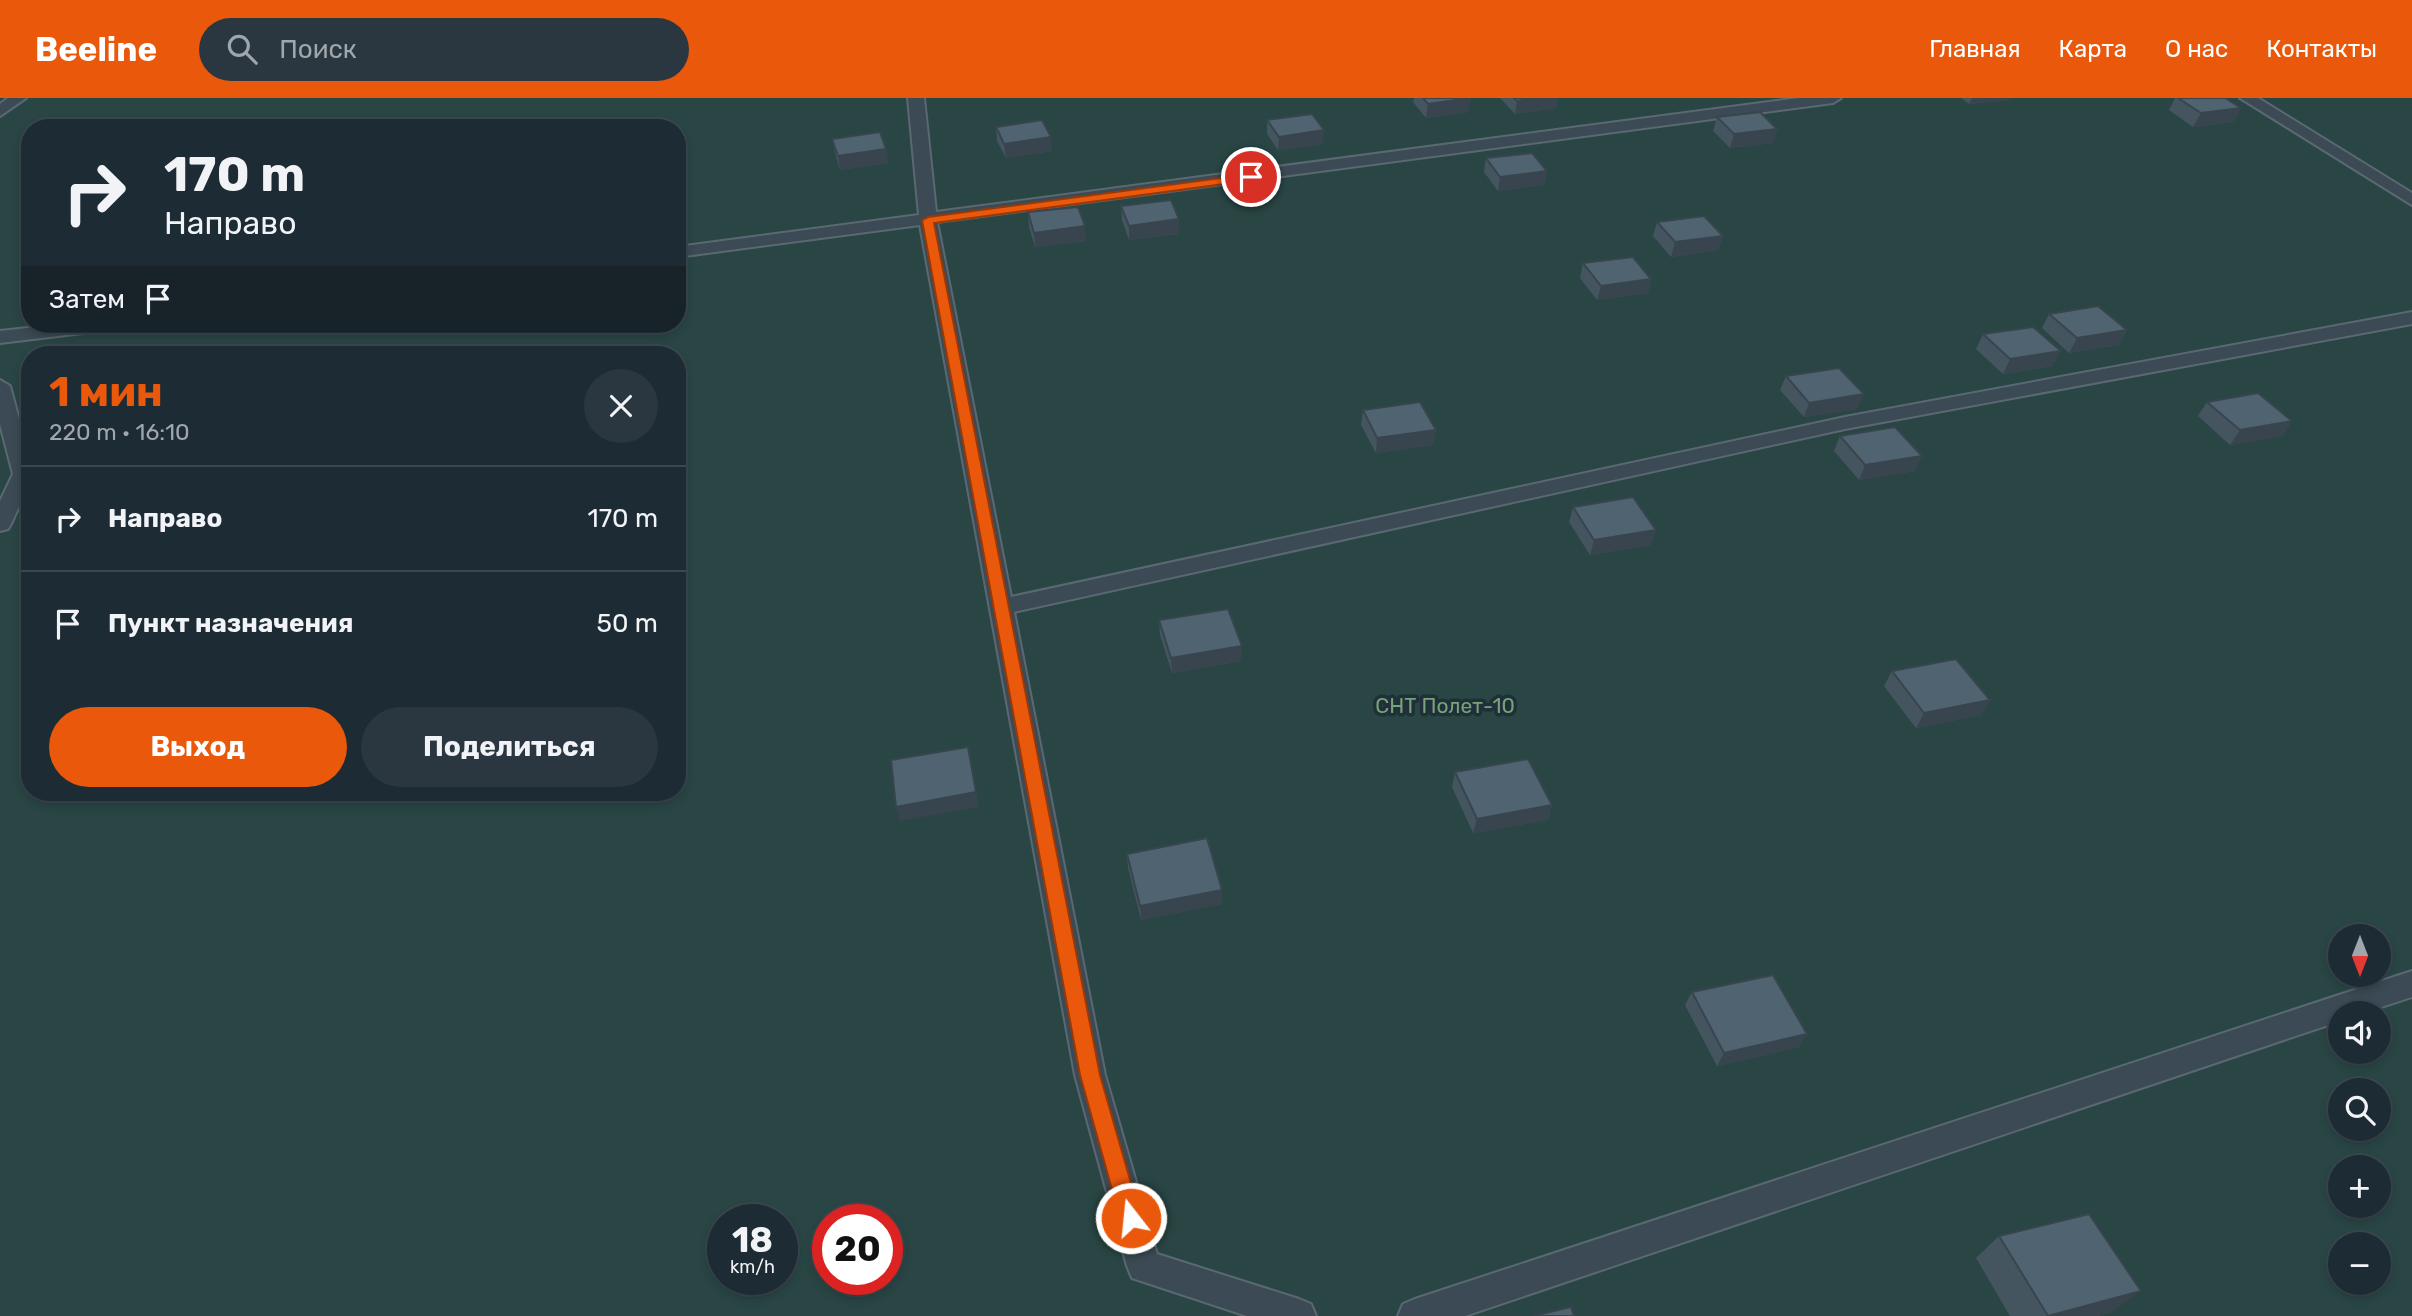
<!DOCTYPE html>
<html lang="ru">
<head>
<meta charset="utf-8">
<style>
	body { margin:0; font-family:Rubik,sans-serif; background:#2a3740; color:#f1f3f6; height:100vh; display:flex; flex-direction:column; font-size:26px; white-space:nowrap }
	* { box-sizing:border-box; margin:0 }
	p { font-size:23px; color:#a0a7ac }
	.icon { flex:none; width:38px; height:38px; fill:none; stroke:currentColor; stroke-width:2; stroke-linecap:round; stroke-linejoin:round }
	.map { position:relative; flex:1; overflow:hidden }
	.side { position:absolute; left:21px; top:248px; width:665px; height:455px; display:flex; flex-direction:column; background:#1d2b34; border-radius:28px; box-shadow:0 4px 10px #0003,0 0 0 2px #3b474f }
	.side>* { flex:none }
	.top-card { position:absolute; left:21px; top:21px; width:665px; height:214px; border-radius:28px; box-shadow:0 4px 10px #0003,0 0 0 2px #3b474f; background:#1d2b34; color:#f1f3f6; overflow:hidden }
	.needle { width:46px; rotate:180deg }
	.controls { position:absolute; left:2328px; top:826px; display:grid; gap:14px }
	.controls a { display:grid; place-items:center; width:63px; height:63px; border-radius:50%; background:#1d2b34; box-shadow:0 4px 10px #0003,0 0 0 2px #3b474f; font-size:35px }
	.speed { position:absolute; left:707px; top:1106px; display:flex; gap:14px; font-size:35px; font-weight:700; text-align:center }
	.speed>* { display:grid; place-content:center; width:91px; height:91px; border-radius:50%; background:#1d2b34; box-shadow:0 4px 10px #0003,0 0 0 2px #3b474f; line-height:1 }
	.speed small { font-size:18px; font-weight:400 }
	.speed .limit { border:10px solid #d22; background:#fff; color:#111 }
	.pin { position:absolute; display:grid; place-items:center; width:60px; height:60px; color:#fff; margin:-30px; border:4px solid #fff; border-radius:50%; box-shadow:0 2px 7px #0007 }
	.me { position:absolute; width:77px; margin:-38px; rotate:344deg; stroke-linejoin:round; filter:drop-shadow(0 0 5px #0008) }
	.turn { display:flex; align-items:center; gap:24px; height:147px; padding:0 28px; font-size:32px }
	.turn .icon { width:91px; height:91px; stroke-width:2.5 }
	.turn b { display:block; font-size:49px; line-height:60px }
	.then { display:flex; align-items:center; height:66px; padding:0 28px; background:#0003; gap:14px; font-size:26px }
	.round { display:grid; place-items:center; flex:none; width:74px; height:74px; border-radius:37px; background:#2a3740 }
	.overview { display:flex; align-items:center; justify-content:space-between; height:119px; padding:0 28px }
	h1 { font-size:42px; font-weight:700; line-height:52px; color:#ea580c }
	.button { display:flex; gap:14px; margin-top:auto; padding:14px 28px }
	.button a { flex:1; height:80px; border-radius:42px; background:#ea580c; color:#fff; font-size:28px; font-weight:700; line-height:80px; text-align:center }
	.button a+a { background:#2a3740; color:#f1f3f6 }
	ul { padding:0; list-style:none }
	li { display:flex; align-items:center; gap:21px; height:105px; padding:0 28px; border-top:2px solid #3b474f }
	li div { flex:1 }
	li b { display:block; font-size:26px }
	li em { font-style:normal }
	header { display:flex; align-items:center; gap:42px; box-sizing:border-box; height:98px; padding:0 35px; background:#ea580c; color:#fff }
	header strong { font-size:33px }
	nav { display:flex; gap:38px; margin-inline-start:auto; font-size:24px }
	.search { width:490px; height:63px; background:#2a3740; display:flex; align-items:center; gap:18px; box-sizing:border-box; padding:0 24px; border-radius:38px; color:#a0a7ac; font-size:26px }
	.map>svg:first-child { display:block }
	.green { fill:#294644; fill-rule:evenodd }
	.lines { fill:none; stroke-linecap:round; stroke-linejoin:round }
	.service-casing { stroke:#5a6872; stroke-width:4 }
	.service { fill:#3b4a54; fill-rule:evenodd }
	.wall { fill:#455560 }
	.shaded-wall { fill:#38454e }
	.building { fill:#506370; stroke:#38454e; stroke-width:2 }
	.route { fill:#ea580c; stroke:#983908; stroke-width:2 }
	.labels { text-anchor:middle; stroke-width:7; stroke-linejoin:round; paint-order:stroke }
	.park-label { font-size:21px; fill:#76a479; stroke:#202f3a }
</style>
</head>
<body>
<header>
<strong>Beeline</strong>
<div class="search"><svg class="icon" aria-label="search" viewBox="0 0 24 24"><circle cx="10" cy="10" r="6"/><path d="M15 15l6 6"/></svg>Поиск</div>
<nav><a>Главная</a><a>Карта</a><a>О нас</a><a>Контакты</a></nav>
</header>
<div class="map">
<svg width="2412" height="1218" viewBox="0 0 2412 1218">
	<rect width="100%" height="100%" fill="#273945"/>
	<path class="green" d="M0,0H2412V1218H0ZM30,30H677V226H30ZM30,257H677V695H30ZM2340,838H2378V877H2340ZM2340,915H2378V954H2340ZM2340,992H2378V1031H2340ZM2340,1069H2378V1108H2340ZM723,1122H782V1181H723ZM828,1122H887V1181H828ZM2340,1146H2378V1185H2340Z"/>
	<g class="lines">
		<defs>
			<g id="service">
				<path d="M8,0H26L0,18V6Z"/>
				<path d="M908,0H924L936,114L1799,0H1841L1833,5L937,124L1011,499L1845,319L2412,214V226L1845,331L1014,514L1105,977L1157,1156L1299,1201L1311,1206L1316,1218H1247L1132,1180L1127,1168L1075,977L920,127L677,159V149L919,117Z"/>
				<path d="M2240,0H2258L2412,95V107Z"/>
				<path d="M64,226H117L108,232L0,245V233Z"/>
				<path d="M0,282L10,288L30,362V384L11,426L8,431L0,433V403L13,376L0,326Z"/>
				<path d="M2412,873V899L2363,915H2340V923L1465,1218H1398L1403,1206L1415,1201Z"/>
			</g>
		</defs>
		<use href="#service" class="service-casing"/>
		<use href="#service" class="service"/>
	</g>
	<g class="wall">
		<path d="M1414,0H1470L1468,14L1426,20L1413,4Z"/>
		<path d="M1500,0H1558L1556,10L1515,16Z"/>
		<path d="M1961,0H2010L2009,2L1969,6Z"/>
		<path d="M2175,0H2225L2241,10L2233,24L2193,29L2169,12Z"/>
		<path d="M1717,19L1773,45L1730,50L1713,33Z"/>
		<path d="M1267,22L1323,46L1278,52L1267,36Z"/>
		<path d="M996,29L1052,53L1006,60L997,43Z"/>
		<path d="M832,41L886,51L888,65L840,72L835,55Z"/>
		<path d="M1486,60L1547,73L1544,87L1498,93L1484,74Z"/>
		<path d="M1121,108L1179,136L1129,142L1122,122Z"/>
		<path d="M1028,114L1086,143L1035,149L1029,129Z"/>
		<path d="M1657,124L1723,138L1718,152L1671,159L1653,138Z"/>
		<path d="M1583,165L1651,181L1648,195L1597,202L1580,180Z"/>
		<path d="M2049,216L2127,232L2119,247L2069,255L2042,230Z"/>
		<path d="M1983,236L2053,268L2003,276L1976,251Z"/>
		<path d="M1786,278L1857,311L1804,319L1780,292Z"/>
		<path d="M2207,304L2292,323L2282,338L2230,347L2198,318Z"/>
		<path d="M1363,312L1436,332L1433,347L1376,355L1361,327Z"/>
		<path d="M1840,338L1915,373L1859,382L1834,353Z"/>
		<path d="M1573,409L1651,447L1590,457L1569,424Z"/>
		<path d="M1159,522L1241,563L1172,575L1160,537Z"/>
		<path d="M1892,573L1990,602L1981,617L1916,630L1884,588Z"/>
		<path d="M1455,674L1552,707L1548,722L1473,735L1452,689Z"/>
		<path d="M1127,756L1222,792L1221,806L1141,822L1128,770Z"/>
		<path d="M1692,894L1799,949L1717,968L1685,907Z"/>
		<path d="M1999,1138L2112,1214L2097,1218H2010L1976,1160Z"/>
	</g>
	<g class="shaded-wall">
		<path d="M1470,0L1468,14L1426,20L1428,6Z"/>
		<path d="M1536,0H1558L1556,10L1515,16L1517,3Z"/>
		<path d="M1972,0H2010L2009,2L1969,6Z"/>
		<path d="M2241,10L2233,24L2193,29L2201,15Z"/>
		<path d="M1777,31L1773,45L1730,50L1734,36Z"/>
		<path d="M1324,32L1323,46L1278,52L1279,39Z"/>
		<path d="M1051,39L1052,53L1006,60L1004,46Z"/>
		<path d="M886,51L888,65L840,72L838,58Z"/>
		<path d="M1547,73L1544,87L1498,93L1500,79Z"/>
		<path d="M1179,121V136L1129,142V128Z"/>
		<path d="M1085,128L1086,143L1035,149L1034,135Z"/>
		<path d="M1723,138L1718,152L1671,159L1675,144Z"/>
		<path d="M1651,181L1648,195L1597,202L1601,188Z"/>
		<path d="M2127,232L2119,247L2069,255L2077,240Z"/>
		<path d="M2061,253L2053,268L2003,276L2010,261Z"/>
		<path d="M1864,296L1857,311L1804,319L1809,305Z"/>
		<path d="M2292,323L2282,338L2230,347L2240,332Z"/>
		<path d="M1436,332L1433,347L1376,355L1377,340Z"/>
		<path d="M1922,358L1915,373L1859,382L1865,367Z"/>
		<path d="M1656,432L1651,447L1590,457L1594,442Z"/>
		<path d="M1242,548L1241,563L1172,575L1171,560Z"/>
		<path d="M1990,602L1981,617L1916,630L1924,615Z"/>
		<path d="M968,649L979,709L900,723L896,709Z"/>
		<path d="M1552,707L1548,722L1473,735L1477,721Z"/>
		<path d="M1222,792L1221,806L1141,822L1140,808Z"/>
		<path d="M1807,936L1799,949L1717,968L1724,955Z"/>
		<path d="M2141,1193L2112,1214L2097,1218H2048Z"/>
	</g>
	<g class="building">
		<path d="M1423,0H1470L1428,6Z"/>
		<path d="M1514,0H1536L1517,3Z"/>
		<path d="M2178,0H2225L2241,10L2201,15Z"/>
		<path d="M1760,14L1777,31L1734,36L1717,19Z"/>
		<path d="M1312,16L1324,32L1279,39L1267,22Z"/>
		<path d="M1042,22L1051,39L1004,46L996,29Z"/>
		<path d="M880,34L886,51L838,58L832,41Z"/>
		<path d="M1532,55L1547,73L1500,79L1486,60Z"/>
		<path d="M1171,102L1179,121L1129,128L1121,108Z"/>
		<path d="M1078,109L1085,128L1034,135L1028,114Z"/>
		<path d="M1704,118L1723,138L1675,144L1657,124Z"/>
		<path d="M1633,159L1651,181L1601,188L1583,165Z"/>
		<path d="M2098,208L2127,232L2077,240L2049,216Z"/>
		<path d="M2033,229L2061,253L2010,261L1983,236Z"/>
		<path d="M1839,270L1864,296L1809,305L1786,278Z"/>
		<path d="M2258,295L2292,323L2240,332L2207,304Z"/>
		<path d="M1420,304L1436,332L1377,340L1363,312Z"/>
		<path d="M1895,329L1922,358L1865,367L1840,338Z"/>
		<path d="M1633,399L1656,432L1594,442L1573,409Z"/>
		<path d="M1228,511L1242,548L1171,560L1159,522Z"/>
		<path d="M1956,561L1990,602L1924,615L1892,573Z"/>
		<path d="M968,649L976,694L896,709L891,662Z"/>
		<path d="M1528,661L1552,707L1477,721L1455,674Z"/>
		<path d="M1207,740L1222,792L1140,808L1127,756Z"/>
		<path d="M1773,877L1807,936L1724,955L1692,894Z"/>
		<path d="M2089,1116L2141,1193L2048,1218L1999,1138Z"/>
		<path d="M1571,1209L1574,1218H1533Z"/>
	</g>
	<path class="route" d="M1251,76L1256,79L1254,82L934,125L1100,977L1141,1120L1138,1128L1131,1131L1123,1128L1120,1120L1080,977L922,122L928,119Z"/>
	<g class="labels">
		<g class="park-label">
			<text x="1445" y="615">СНТ Полет-10</text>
		</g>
	</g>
</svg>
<div class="controls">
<a><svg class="needle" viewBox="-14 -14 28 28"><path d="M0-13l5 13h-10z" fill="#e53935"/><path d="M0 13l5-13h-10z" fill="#a0a7ac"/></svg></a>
<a><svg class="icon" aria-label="sound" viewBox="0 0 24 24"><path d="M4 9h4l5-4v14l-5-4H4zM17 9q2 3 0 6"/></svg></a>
<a><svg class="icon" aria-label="search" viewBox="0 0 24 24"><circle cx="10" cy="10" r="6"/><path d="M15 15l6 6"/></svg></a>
<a>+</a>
<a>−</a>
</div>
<div class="speed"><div>18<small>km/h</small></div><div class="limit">20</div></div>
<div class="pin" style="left:1251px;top:79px;background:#d93025"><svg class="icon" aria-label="arrive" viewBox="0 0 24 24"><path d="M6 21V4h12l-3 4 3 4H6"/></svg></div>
<svg class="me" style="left:1131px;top:1120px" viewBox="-20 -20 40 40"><circle r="17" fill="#ea580c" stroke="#fff" stroke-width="3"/><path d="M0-11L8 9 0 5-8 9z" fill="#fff"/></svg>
<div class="top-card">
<div class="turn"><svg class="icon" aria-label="right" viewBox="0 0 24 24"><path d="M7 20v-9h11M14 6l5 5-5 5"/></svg><div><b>170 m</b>Направо</div></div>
<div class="then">Затем<svg class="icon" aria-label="arrive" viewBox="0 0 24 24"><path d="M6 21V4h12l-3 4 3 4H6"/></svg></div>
</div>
<section class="side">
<div class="overview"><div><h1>1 мин</h1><p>220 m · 16:10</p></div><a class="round"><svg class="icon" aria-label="close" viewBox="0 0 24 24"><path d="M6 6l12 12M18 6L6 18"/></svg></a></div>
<ul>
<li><svg class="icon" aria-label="right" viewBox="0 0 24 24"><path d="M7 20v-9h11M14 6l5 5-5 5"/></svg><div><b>Направо</b></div><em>170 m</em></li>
<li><svg class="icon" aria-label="arrive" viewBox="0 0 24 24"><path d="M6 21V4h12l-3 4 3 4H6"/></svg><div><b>Пункт назначения</b></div><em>50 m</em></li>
</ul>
<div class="button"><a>Выход</a><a>Поделиться</a></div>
</section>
</div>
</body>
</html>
